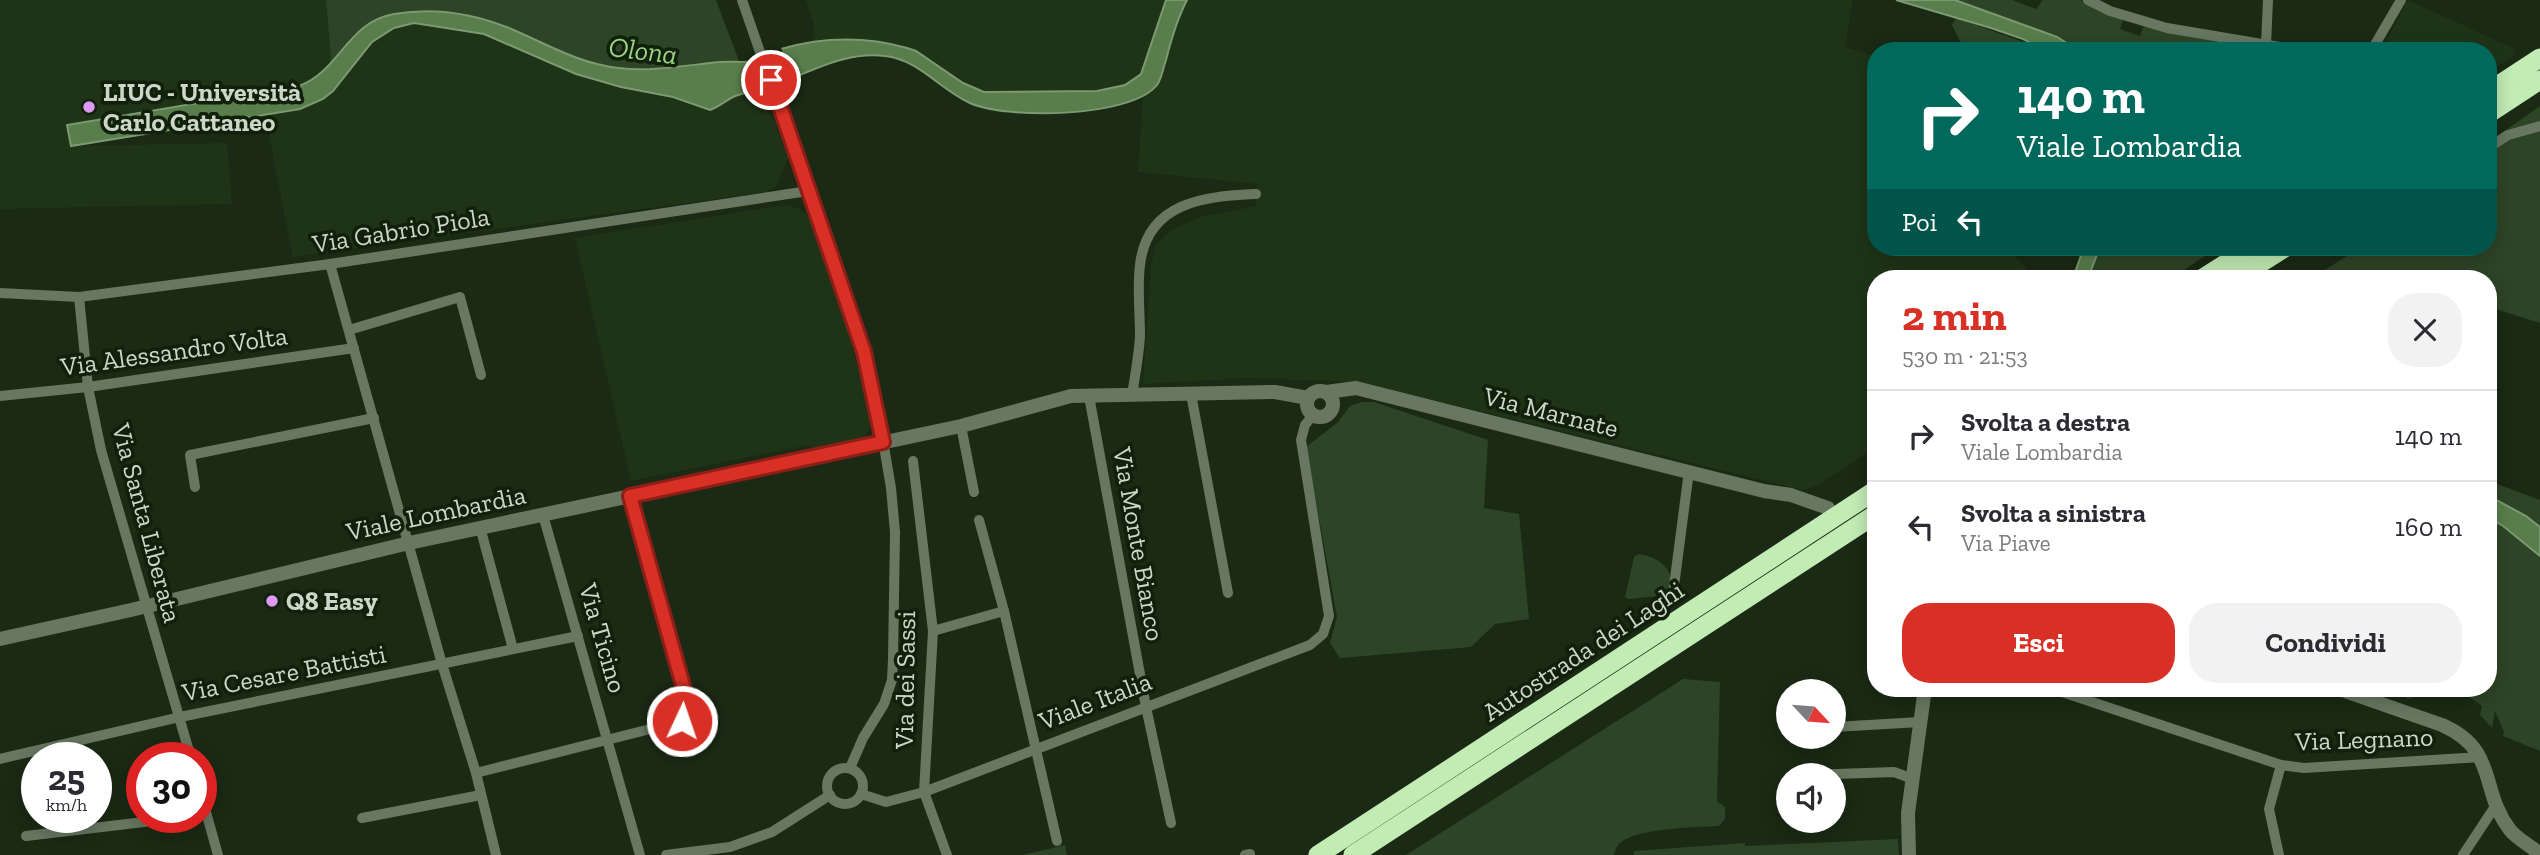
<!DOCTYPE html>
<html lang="it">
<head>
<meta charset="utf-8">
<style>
	body { margin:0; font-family:"Zilla Slab",serif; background:#f2f2f3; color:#2b2b33; height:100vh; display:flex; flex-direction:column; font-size:26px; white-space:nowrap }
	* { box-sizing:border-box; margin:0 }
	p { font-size:23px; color:#7c7c81 }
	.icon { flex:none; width:38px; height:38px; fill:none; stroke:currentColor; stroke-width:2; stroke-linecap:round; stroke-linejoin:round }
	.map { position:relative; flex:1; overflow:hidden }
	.details { position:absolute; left:1867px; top:270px; width:630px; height:427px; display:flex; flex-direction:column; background:#fff; border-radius:28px; box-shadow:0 4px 18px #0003 }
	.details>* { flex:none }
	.hud { position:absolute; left:1867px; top:42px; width:630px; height:214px; border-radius:28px; box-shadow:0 4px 18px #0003; background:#00695c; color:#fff; overflow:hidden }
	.needle { width:46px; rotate:116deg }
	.fabs { position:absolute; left:1776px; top:679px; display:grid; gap:14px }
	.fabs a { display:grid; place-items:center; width:70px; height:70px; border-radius:50%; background:#fff; box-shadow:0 4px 18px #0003; font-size:35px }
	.speed { position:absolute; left:21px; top:742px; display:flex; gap:14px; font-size:35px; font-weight:700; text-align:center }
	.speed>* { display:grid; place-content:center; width:91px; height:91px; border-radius:50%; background:#fff; box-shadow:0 4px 18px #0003; line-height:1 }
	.speed small { font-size:18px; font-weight:400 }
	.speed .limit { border:10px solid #d22; background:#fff; color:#111 }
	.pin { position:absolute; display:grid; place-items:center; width:60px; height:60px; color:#fff; margin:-30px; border:4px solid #fff; border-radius:50%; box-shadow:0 2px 7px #0007 }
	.me { position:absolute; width:77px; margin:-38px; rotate:3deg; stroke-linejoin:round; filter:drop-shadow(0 0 5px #0008) }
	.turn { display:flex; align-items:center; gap:24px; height:147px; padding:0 35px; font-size:32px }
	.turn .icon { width:91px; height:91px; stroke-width:2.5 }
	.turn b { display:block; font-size:49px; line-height:60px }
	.then { display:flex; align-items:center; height:66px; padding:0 35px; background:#0003; gap:14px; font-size:26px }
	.round { display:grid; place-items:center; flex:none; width:74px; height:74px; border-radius:28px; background:#f2f2f3 }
	.summary { display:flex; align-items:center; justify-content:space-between; height:119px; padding:0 35px }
	h1 { font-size:42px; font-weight:800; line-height:52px; color:#d93025 }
	.button { display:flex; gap:14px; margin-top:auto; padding:14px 35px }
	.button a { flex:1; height:80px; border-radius:28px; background:#d93025; color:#fff; font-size:28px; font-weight:800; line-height:80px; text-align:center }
	.button a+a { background:#f2f2f3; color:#2b2b33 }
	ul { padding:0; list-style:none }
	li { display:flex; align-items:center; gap:21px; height:91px; padding:0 35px; border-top:2px solid #e1e1e2 }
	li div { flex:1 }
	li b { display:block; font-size:26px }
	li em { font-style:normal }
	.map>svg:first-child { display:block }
	.built { fill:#1f3417 }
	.green { fill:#2e4426 }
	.water { fill:#597e4b; stroke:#7c9971; stroke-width:2 }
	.pier { fill:#1a2a14 }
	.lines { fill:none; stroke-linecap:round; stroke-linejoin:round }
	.minor { stroke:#677761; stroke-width:10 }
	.tertiary { stroke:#677761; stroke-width:14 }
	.motorway { stroke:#c2ecb4; stroke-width:19 }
	.route-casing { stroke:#8d1f18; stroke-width:18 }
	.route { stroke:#d93025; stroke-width:12 }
	.poi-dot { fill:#dd99f3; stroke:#10200a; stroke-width:2.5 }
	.labels { text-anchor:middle; stroke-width:7; stroke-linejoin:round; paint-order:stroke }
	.poi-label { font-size:26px; font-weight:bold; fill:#cdd7c9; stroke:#10200a; text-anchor:start }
	.street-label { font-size:26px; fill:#cdd7c9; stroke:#10200a }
	.water-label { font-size:28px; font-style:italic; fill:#9bd287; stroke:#10200a }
</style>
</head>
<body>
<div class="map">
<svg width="2540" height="855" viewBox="0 0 2540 855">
	<rect width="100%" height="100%" fill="#1a2a14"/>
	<g class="built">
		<path d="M0,0H326L331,59L327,68L316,78L299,86L70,146L227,143L232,204L0,209Z"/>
		<path d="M806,0H1166L1150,55L1138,78L1125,85L1097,91L1060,93L984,92L963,83L916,51L907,48L842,38L813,42L814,25Z"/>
		<path d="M1187,0H1853L1845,47L1876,56V247H2007L2035,278H1876V447L1816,486L1802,490L1361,382L1247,378L1143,384L1151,265L1156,244L1172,230L1200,217L1256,206L1257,184L1138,172L1143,96L1159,81L1177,22Z"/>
		<path d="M2408,0L2513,48L2515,54L2489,73L2488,51H2387L2384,45Z"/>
		<path d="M425,23L484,34L576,74L621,87L673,97L710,110L741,94L762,89L788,158L776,187L765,192L293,257L265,115L300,109L323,99L344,78L372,42L394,28L404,24Z"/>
		<path d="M785,205L798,208L809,217L815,232L846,324L870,410L869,430L865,438L812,453L809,445L631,481L575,238Z"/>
	</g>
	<g class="green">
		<path d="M326,0H716L739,61C693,62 645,75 600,65C534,50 479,1 407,12C391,15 375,18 362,28C347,39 339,54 327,68L331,59Z"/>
		<path d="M1955,0H2012L2036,9L2043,0H2081L2123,19L2120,29L2140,36L2144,26L2276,51H2079L2057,37Z"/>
		<path d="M1956,18L2032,45L2040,51H1973L1960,41L1952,25Z"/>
		<path d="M2540,106V323L2489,307L2488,278H2312L2361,247H2488V156L2492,154L2489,155V142Z"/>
		<path d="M2100,247H2218L2184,270L2177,278H2088Z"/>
		<path d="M1362,402H1374L1488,440L1484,508L1519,514L1529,619L1495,624L1471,647L1340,658L1330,643L1337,617L1306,447L1338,422L1350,406Z"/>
		<path d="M2489,481L2540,500V527L2526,516L2489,496Z"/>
		<path d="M2489,507L2540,548V751L2503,736L2504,732L2495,711L2492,728L2480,715L2482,706L2457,688H2488Z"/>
		<path d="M1639,554C1657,557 1674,567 1670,587L1660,596L1628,599L1625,597L1634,557Z"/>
		<path d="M1683,679L1720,682L1717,801L1725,807V819L1719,826C1697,827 1632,828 1618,845C1617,846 1614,853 1614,855H1406Z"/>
		<path d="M2378,688H2416L2411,699Z"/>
		<path d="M1898,839L1899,855H1634V851L1745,843V846Z"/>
		<path d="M1065,845L1067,855H1022Z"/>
	</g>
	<g class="water">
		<path d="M1166,0H1187C1177,19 1171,40 1166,60C1163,68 1162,78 1157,85C1131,118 1003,120 968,102C940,89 917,59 885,56C843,51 808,74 769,87C757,91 744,92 733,97C725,101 719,107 710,110L673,97L621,87L576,74L484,34L414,23L394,28L372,42L333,91L323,99L300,109L71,146L67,125L299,86C340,71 347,22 394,14C434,7 472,13 509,28C545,43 579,64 619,68C652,72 687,65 720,62C732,61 745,63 757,61C766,59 772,51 781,49C823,37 864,36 907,48L916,51L963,83L984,92L1097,91L1125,85L1141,74Z"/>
		<path d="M1896,0H1955L2057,37L2079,51H2046L2023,39L1991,28Z"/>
		<path d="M2084,247H2100L2088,278H2073Z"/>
		<path d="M2489,496L2526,516L2540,527V556L2503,526L2489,518Z"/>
	</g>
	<path class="pier" d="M780,45L794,82L785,85L772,49Z"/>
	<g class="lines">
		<g class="minor">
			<path d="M742,0L864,352L877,405L891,488L895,532L893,659L892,680L884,704L863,738L850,768"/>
			<path d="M2088,0L2110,11L2167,28L2298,50L2373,48"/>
			<path d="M2266,45L2268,0"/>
			<path d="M2373,48L2401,0"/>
			<path d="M2488,148L2508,135L2540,126"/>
			<path d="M330,264L442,664L476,773L496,855"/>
			<path d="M0,293L79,297L330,264L808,191"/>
			<path d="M79,297L88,387L101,450L191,758"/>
			<path d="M349,330L460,297L481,375"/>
			<path d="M1191,394L1228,593"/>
			<path d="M1132,395C1135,376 1139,355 1140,336C1140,312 1137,288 1140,265C1147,202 1205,196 1256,194"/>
			<path d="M0,396L88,387L354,348"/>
			<path d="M1089,396L1146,707L1171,823"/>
			<path d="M961,426L974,492"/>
			<path d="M913,461L933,631L924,792L947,855"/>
			<path d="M195,487L190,455L374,418"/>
			<path d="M543,515L640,855"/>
			<path d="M979,520L1004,611L1057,841"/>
			<path d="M480,527L513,649"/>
			<path d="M1674,586L1689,471"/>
			<path d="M933,631L1004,611"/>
			<path d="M2050,688L2281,765L2304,768L2481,757"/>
			<path d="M1834,727L1920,722"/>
			<path d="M0,759L180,717L578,636"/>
			<circle cx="845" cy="786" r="18"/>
			<path d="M476,773L682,721L689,707L630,496"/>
			<path d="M1808,775L1894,772L1913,779"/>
			<path d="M201,794L218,855"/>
			<path d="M861,794L886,802L924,792L1310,645L1323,634L1329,616L1301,440L1305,425L1313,415"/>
			<path d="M362,818L481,795"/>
			<path d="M26,836L186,817"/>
			<path d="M666,855L730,847L772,832L830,795"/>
			<path d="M1245,855L1250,854"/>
			<path d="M2279,855L2269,809L2281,765"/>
			<path d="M2463,855L2496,805"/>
		</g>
		<g class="tertiary">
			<circle cx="1320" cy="404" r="13"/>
			<path d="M1326,392L1356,388L1764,491L1791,495L1828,508"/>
			<path d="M0,639L131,610L409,543L961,426L1071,396L1275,392L1308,398"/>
			<path d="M2336,688L2442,725C2499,750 2479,790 2510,830C2517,839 2531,846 2540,854"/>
			<path d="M1909,855L1908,813L1925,688"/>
		</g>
		<g class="motorway">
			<path d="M2488,92L2540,58"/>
			<path d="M2488,114L2540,80"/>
			<path d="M2203,278L2252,247"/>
			<path d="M2237,278L2286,247"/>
			<path d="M1318,855L1876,490"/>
			<path d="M1353,855L1876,514"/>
		</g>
	</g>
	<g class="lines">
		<defs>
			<path id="route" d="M682,721L689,707L630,496L883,442L864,352L771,80"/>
		</defs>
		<use href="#route" class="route-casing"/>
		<use href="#route" class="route"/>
	</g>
	<g class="poi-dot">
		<circle cx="89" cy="107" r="7"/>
		<circle cx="272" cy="601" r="7"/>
	</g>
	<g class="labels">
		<g class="poi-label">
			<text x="103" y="101">LIUC - Università<tspan x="103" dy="30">Carlo Cattaneo</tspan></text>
			<text x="286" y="610">Q8 Easy</text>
		</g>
		<g class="street-label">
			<text transform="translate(401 230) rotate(-9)" y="9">Via Gabrio Piola</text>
			<text transform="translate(174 351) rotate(-8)" y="9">Via Alessandro Volta</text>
			<text transform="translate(1551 412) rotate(14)" y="9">Via Marnate</text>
			<text transform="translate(436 513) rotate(-12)" y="9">Viale Lombardia</text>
			<text transform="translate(147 523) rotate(75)" y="9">Via Santa Liberata</text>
			<text transform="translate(1139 544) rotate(80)" y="9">Via Monte Bianco</text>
			<text transform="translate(603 638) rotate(74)" y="9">Via Ticino</text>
			<text transform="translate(1583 651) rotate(-33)" y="9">Autostrada dei Laghi</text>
			<text transform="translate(284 673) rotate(-11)" y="9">Via Cesare Battisti</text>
			<text transform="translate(905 680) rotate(-89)" y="9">Via dei Sassi</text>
			<text transform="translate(1095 701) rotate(-21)" y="9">Viale Italia</text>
			<text transform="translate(2364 739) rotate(-2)" y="9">Via Legnano</text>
		</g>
		<g class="water-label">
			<text transform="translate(643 50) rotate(7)" y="10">Olona</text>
		</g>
	</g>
</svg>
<div class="fabs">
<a><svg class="needle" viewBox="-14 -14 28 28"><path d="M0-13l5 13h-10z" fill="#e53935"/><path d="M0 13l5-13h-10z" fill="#7c7c81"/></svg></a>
<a><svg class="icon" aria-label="sound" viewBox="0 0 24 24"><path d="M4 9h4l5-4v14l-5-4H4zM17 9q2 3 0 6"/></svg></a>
</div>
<div class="speed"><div>25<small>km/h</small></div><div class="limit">30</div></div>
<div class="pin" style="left:771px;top:80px;background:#d93025"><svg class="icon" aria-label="arrive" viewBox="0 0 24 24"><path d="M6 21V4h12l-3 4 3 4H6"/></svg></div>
<svg class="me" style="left:682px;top:721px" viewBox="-20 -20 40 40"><circle r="17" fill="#d93025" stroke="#fff" stroke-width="3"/><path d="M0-11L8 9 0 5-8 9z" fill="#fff"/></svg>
<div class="hud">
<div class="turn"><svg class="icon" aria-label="right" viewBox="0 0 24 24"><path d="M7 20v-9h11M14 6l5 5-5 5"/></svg><div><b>140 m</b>Viale Lombardia</div></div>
<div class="then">Poi<svg class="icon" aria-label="left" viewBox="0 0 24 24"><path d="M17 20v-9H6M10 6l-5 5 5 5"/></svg></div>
</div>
<section class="details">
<div class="summary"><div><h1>2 min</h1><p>530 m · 21:53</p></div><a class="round"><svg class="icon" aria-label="close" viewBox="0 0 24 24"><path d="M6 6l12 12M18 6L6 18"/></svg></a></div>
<ul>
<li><svg class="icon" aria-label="right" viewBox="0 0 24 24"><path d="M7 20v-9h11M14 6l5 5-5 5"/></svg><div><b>Svolta a destra</b><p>Viale Lombardia</p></div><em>140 m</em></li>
<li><svg class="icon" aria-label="left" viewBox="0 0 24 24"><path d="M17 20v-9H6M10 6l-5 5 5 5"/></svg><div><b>Svolta a sinistra</b><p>Via Piave</p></div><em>160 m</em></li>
</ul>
<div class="button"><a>Esci</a><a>Condividi</a></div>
</section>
</div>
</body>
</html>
